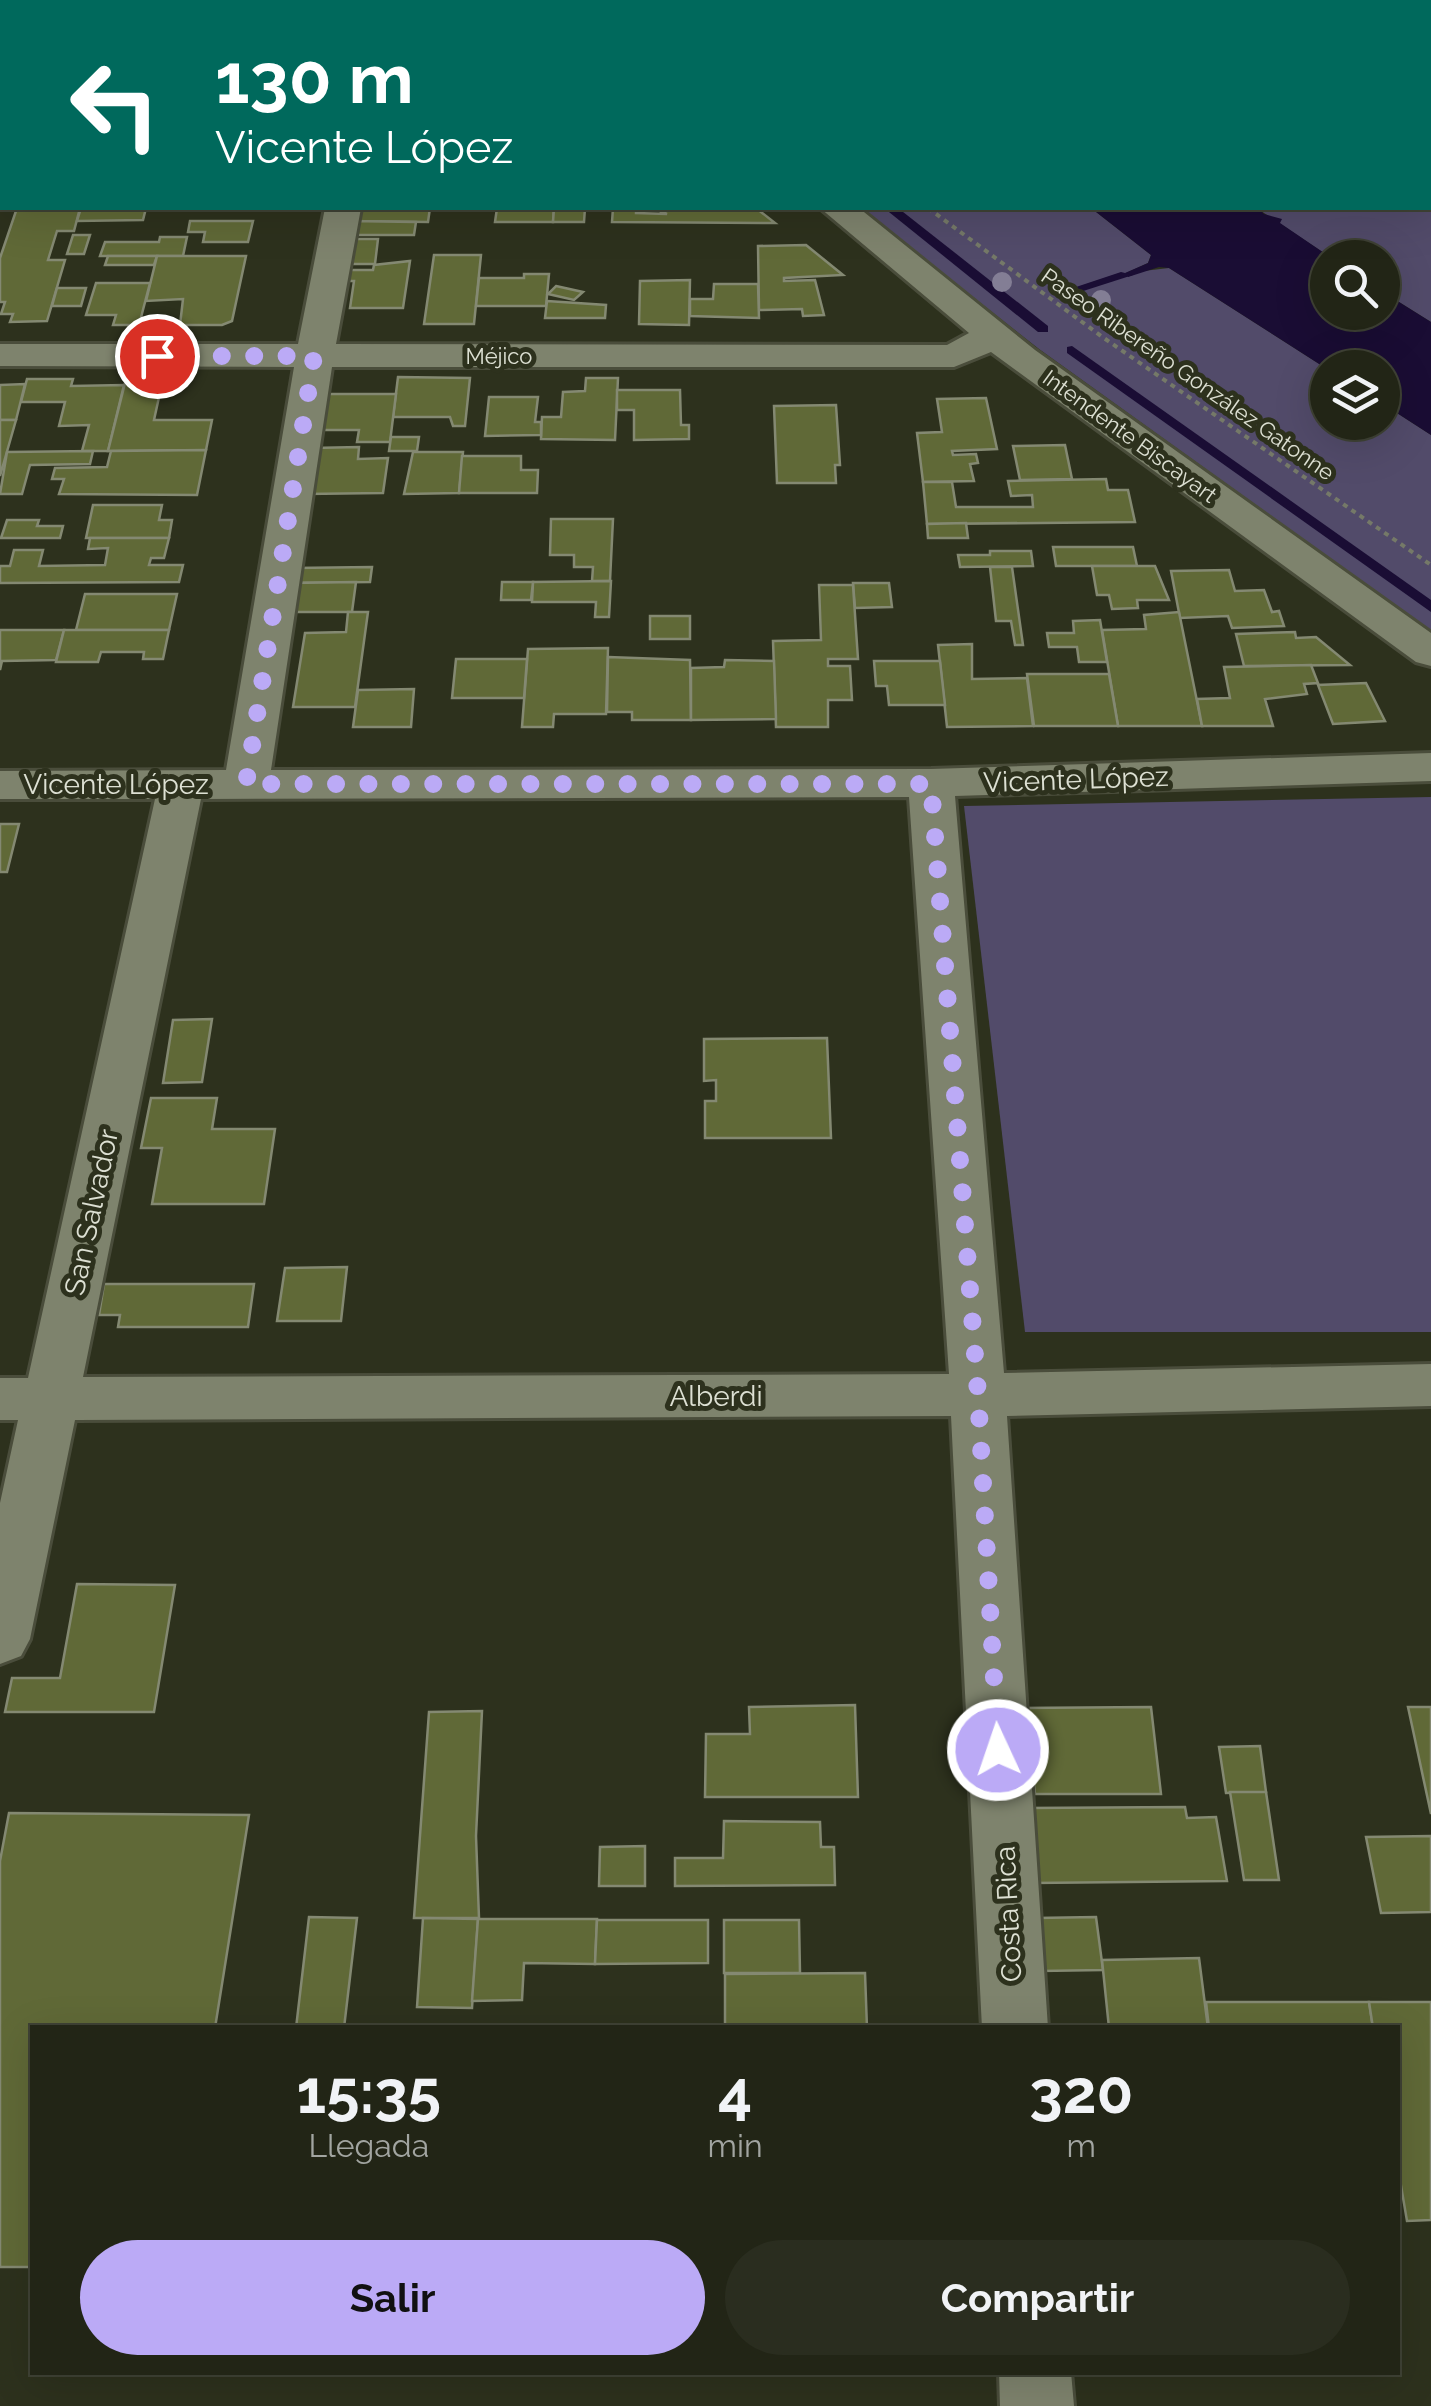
<!DOCTYPE html>
<html lang="es">
<head>
<meta charset="utf-8">
<style>
	body { margin:0; font-family:Raleway,sans-serif; background:#2a2d1f; color:#f1f3f6; height:100vh; display:flex; flex-direction:column; font-size:38px; white-space:nowrap }
	* { box-sizing:border-box; margin:0 }
	p { font-size:32px; color:#a2a5a1 }
	.icon { flex:none; width:55px; height:55px; fill:none; stroke:currentColor; stroke-width:2; stroke-linecap:round; stroke-linejoin:round }
	.map { position:relative; flex:1; overflow:hidden }
	.side { position:absolute; left:30px; top:2025px; width:1370px; height:350px; display:flex; flex-direction:column; background:#222516; border-radius:0px; box-shadow:0 10px 40px #0002,0 0 0 2px #3f4235 }
	.side>* { flex:none }
	.hud { position:absolute; left:0px; top:0px; width:1432px; height:210px; box-shadow:0 10px 40px #0002,0 0 0 2px #3f4235; background:#00695c; color:#fff; overflow:hidden }
	.tools { position:absolute; left:1310px; top:240px; display:grid; gap:20px }
	.tools a { display:grid; place-items:center; width:90px; height:90px; border-radius:50%; background:#222516; box-shadow:0 10px 40px #0002,0 0 0 2px #3f4235; font-size:50px }
	.pin { position:absolute; display:grid; place-items:center; width:85px; height:85px; color:#fff; margin:-42px; border:5px solid #fff; border-radius:50%; box-shadow:0 2px 10px #0007 }
	.me { position:absolute; width:110px; margin:-55px; rotate:357deg; stroke-linejoin:round; filter:drop-shadow(0 0 8px #0008) }
	.turn { display:flex; align-items:center; gap:35px; height:210px; padding:0 50px; font-size:45px }
	.turn .icon { width:130px; height:130px; stroke-width:2.5 }
	.turn b { display:block; font-size:70px; line-height:85px }
	.eta { display:flex; justify-content:space-evenly; align-items:center; height:170px; text-align:center }
	.eta b { font-size:60px; font-weight:700; line-height:70px }
	.cta { display:flex; gap:20px; margin-top:auto; padding:20px 50px }
	.cta a { flex:1; height:115px; border-radius:60px; background:#bbaaf6; color:#111; font-size:40px; font-weight:700; line-height:115px; text-align:center }
	.cta a+a { background:#2a2d1f; color:#f1f3f6 }
	.map>svg:first-child { display:block }
	.green { fill:#524b6a }
	.water { fill:#1a0d34 }
	.lines { fill:none; stroke-linecap:round; stroke-linejoin:round }
	.stream { fill:#1a0d34; fill-rule:evenodd }
	.building { fill:#606937; stroke:#848972; stroke-width:2.5 }
	.street-casing { stroke:#4a4d3b; stroke-width:6 }
	.path { stroke:#757968; stroke-width:4; stroke-dasharray:5 5; stroke-linecap:butt }
	.street { fill:#7e836d; fill-rule:evenodd }
	.tree { fill:#837e95 }
	.route { stroke:#bbaaf6; stroke-width:18; stroke-dasharray:0 32.4 }
	.labels { text-anchor:middle; stroke-width:10; stroke-linejoin:round; paint-order:stroke }
	.far-street-label { font-size:22px; fill:#dde0d3; stroke:#2d311d }
	.street-label { font-size:28px; fill:#dde0d3; stroke:#2d311d }
</style>
</head>
<body>
<div class="map">
<svg width="1431" height="2406" viewBox="0 0 1431 2406">
	<rect width="100%" height="100%" fill="#2d311d"/>
	<g class="green">
		<path d="M1431,131V322L1383,292L1382,258L1330,257L1258,209L1430,208Z"/>
		<path d="M860,208H1091L1151,255L1148,263L1126,273L1169,268L1327,369L1328,422H1382L1383,404L1431,435V631L1039,349Z"/>
		<path d="M1431,797V1332H1025L964,806Z"/>
	</g>
	<path class="water" d="M1091,208H1258L1264,214L1282,219L1280,223L1330,257L1328,312H1382L1383,292L1431,322V435L1383,404L1382,368L1327,369L1169,268L1159,267L1128,277L1125,273L1148,263L1151,255Z"/>
	<g class="lines">
		<g class="stream">
			<path d="M683,0H695L696,2H684Z"/>
			<path d="M1240,0H1254L1255,2H1242Z"/>
			<path d="M884,208H898L1048,326V332H1038Z"/>
			<path d="M1121,272L1133,275L1077,293L1070,289Z"/>
			<path d="M1072,346L1431,600V612L1067,353V347Z"/>
		</g>
	</g>
	<g class="building">
		<path d="M17,208H80L74,231H57L48,260H65L47,321L10,322L13,314H1L5,302H0V258Z"/>
		<path d="M81,208H146L143,220L77,221Z"/>
		<path d="M351,208H430L428,222L349,221Z"/>
		<path d="M497,208H554L553,222H495Z"/>
		<path d="M554,208H585L584,222H553Z"/>
		<path d="M613,208H636V213L667,214L653,208H756L775,223L612,222Z"/>
		<path d="M190,221H253L248,242H203L205,232H188Z"/>
		<path d="M349,221L416,222L414,235H346Z"/>
		<path d="M73,235H90L84,254H67Z"/>
		<path d="M160,237H187L183,256H100L105,242H159Z"/>
		<path d="M345,239H378L375,264H341Z"/>
		<path d="M806,245L843,275L784,278V281L815,280L824,315L803,316L802,309L759,310L758,246Z"/>
		<path d="M434,255H481L474,324H424Z"/>
		<path d="M108,256H157L154,265H105Z"/>
		<path d="M157,256H246L232,321L222,325H180L183,299L146,301Z"/>
		<path d="M410,261L403,308H350L354,281H338L340,270H373L374,265Z"/>
		<path d="M524,274H549L546,306H476L479,278H524Z"/>
		<path d="M690,280L689,325L639,324L640,281Z"/>
		<path d="M96,283H150L139,325H113L116,315H86Z"/>
		<path d="M714,284H758L759,318L690,316V299H713Z"/>
		<path d="M556,286L583,292L574,300L548,294Z"/>
		<path d="M57,288H86L81,306H52Z"/>
		<path d="M547,301L606,305L605,318H545Z"/>
		<path d="M398,377L470,378L465,426H453L450,417H393Z"/>
		<path d="M586,378H618L615,440L541,439L542,417H561L563,392L585,391Z"/>
		<path d="M27,379H73L71,386L124,385L108,451H82L89,425L59,426L65,402H21Z"/>
		<path d="M126,379H163L154,420H212L206,450L108,451Z"/>
		<path d="M25,384L16,420H0V385Z"/>
		<path d="M617,390H680L681,425H689V439L634,440V410H617Z"/>
		<path d="M320,394H396L390,442H357L359,430H314Z"/>
		<path d="M489,397H538L535,422H541V435L485,436Z"/>
		<path d="M986,398L997,449L952,451L953,455L976,454L978,463L970,464L974,481L923,482L917,433L942,432L937,399Z"/>
		<path d="M836,405L840,465H835L836,483H777L774,406Z"/>
		<path d="M0,420H16L0,476Z"/>
		<path d="M391,437H419L417,451H389Z"/>
		<path d="M1065,445L1072,479L1020,480L1013,446Z"/>
		<path d="M359,447L358,459L388,458L383,493L305,494L312,448Z"/>
		<path d="M206,450L197,495L59,494L64,479H52L55,468L107,467L111,451Z"/>
		<path d="M93,451L90,464L30,465L22,494H0L7,452Z"/>
		<path d="M413,452H463L459,493L404,494Z"/>
		<path d="M462,456H521V470H538L537,493H459Z"/>
		<path d="M1106,479L1108,490H1128L1135,522L927,524L923,482H952L956,507H1033L1032,495L1011,496L1008,481Z"/>
		<path d="M93,505H162L159,520H172L169,538H86Z"/>
		<path d="M551,519H613L610,581H592L593,567H574V555H550Z"/>
		<path d="M7,520H39L37,526H63L60,538H1Z"/>
		<path d="M966,523L968,538H928L927,524Z"/>
		<path d="M90,538H169L164,558H151L149,565H183L179,582L0,583V566H10L14,550H43L39,566L105,565L108,548L88,549Z"/>
		<path d="M1053,547H1133L1137,566H1056Z"/>
		<path d="M990,551H1031L1033,566L960,567L958,555H990Z"/>
		<path d="M1092,566H1155L1169,600H1137L1138,608L1112,609L1109,595H1097Z"/>
		<path d="M372,567L370,582L290,583L293,568Z"/>
		<path d="M990,567H1012L1023,645H1015L1011,621H996Z"/>
		<path d="M1229,570L1235,591L1264,590L1272,612L1279,611L1284,626L1232,628L1228,616L1180,618L1171,571Z"/>
		<path d="M611,581L609,617H595L596,602H532L533,582Z"/>
		<path d="M356,582L352,612H286L290,583Z"/>
		<path d="M502,582H533L531,600H501Z"/>
		<path d="M853,583H889L892,607L855,608Z"/>
		<path d="M819,585H853L858,659H828V666H850L852,700H828V727H776L773,641L821,640Z"/>
		<path d="M85,594H177L169,630H76Z"/>
		<path d="M348,612H368L355,707H293L305,633L346,632Z"/>
		<path d="M1179,612L1202,726H1118L1102,630L1146,629L1144,615Z"/>
		<rect x="650" y="616" width="40" height="23"/>
		<path d="M1100,620L1107,662H1079L1077,647H1049L1047,633H1074L1073,621Z"/>
		<path d="M0,630H64L56,660L2,661L0,670Z"/>
		<path d="M64,630H169L163,659H143L144,652H101L98,662H56Z"/>
		<path d="M1295,632L1296,638L1316,637L1350,665L1244,666L1236,634Z"/>
		<path d="M972,644V679L1027,678L1033,726L947,727L938,645Z"/>
		<path d="M608,648L606,714H554L553,727H522L528,649Z"/>
		<path d="M608,657L690,660L691,720H632V712H607Z"/>
		<path d="M456,659H527L524,698H452Z"/>
		<path d="M725,660L774,661L776,719L691,720V668L724,667Z"/>
		<path d="M874,661H940L945,705H889L887,686H876Z"/>
		<path d="M1311,665L1318,683L1304,684L1307,694L1265,699L1273,726H1202L1197,699L1230,698L1224,667Z"/>
		<path d="M1027,674H1109L1118,726H1034Z"/>
		<path d="M1366,683L1385,721L1333,724L1318,685Z"/>
		<path d="M414,689L411,727H353L358,690Z"/>
		<path d="M0,824H19L7,872H0Z"/>
		<path d="M212,1019L202,1082L163,1083L173,1020Z"/>
		<path d="M827,1038L831,1138H705V1101H716V1080L704,1081V1039Z"/>
		<path d="M151,1098H217L212,1129H275L264,1204H152L162,1148H141Z"/>
		<path d="M347,1267L341,1321H277L285,1268Z"/>
		<path d="M104,1284H254L248,1327H118L120,1315H99Z"/>
		<path d="M77,1584L175,1585L154,1712H5L12,1678H60Z"/>
		<path d="M855,1705L858,1797H705L706,1734H750L749,1707Z"/>
		<path d="M1151,1707L1161,1794H1035L1029,1735H1020L1018,1708Z"/>
		<path d="M1408,1707H1431V1814Z"/>
		<path d="M482,1711L476,1836L479,1918H414L429,1712Z"/>
		<path d="M1260,1746L1266,1792L1226,1793L1219,1747Z"/>
		<path d="M1230,1792H1266L1279,1880H1244Z"/>
		<path d="M1185,1807L1187,1818L1216,1817L1227,1881L1033,1883L1026,1808Z"/>
		<path d="M9,1813L249,1815L215,2028H32V2267H0V1861Z"/>
		<path d="M724,1821L820,1822L821,1847H834L835,1885L675,1886V1858H723Z"/>
		<path d="M1431,1836V1912L1381,1913L1366,1837Z"/>
		<path d="M645,1846V1886H599L600,1847Z"/>
		<path d="M309,1917L357,1918L344,2028H296Z"/>
		<path d="M1096,1917L1103,1970L1040,1971L1036,1918Z"/>
		<path d="M423,1918L478,1919L472,2008L417,2007Z"/>
		<path d="M478,1919H597L595,1964L524,1963L522,2000L472,2001Z"/>
		<path d="M597,1920H708V1963L595,1964Z"/>
		<path d="M724,1920H799L800,1973H724Z"/>
		<path d="M1199,1958L1208,2028H1109L1102,1960Z"/>
		<path d="M865,1973L867,2028H725V1974Z"/>
		<path d="M1206,2002H1369L1373,2028H1209Z"/>
		<path d="M1369,2002H1431V2220L1407,2221L1398,2168V2028H1373Z"/>
	</g>
	<g class="lines">
		<defs>
			<g id="street">
				<path d="M622,0H655L656,2H624Z"/>
				<rect x="0" y="40" width="2" height="20"/>
				<path d="M325,208H361L336,344L947,345L969,333L820,208H859L1035,350L1431,633V666L1416,662L991,352L954,367H332L271,770L931,769L1431,753V781L955,796L1004,1373L1431,1364V1406L1007,1416L1048,2028H982L951,1416L75,1420L30,1639L21,1656L0,1664V1503L18,1420H0V1378H28L155,799H0V771L226,770L294,367L0,366V344H298ZM909,797L949,1374L83,1377L201,799Z"/>
				<path d="M999,2372H1071L1074,2406H1000Z"/>
			</g>
		</defs>
		<use href="#street" class="street-casing"/>
		<path class="path" d="M928,208L1101,336L1431,565"/>
		<use href="#street" class="street"/>
	</g>
	<g class="tree">
		<circle cx="1002" cy="282" r="10"/>
		<circle cx="1101" cy="300" r="10"/>
	</g>
	<g class="lines">
		<path class="route" d="M157,356H314L246,784H931L978,1394L998,1750"/>
	</g>
	<g class="labels">
		<g class="far-street-label">
			<text x="499" y="364">Méjico</text>
			<text transform="translate(1188 374) rotate(35)" y="8">Paseo Ribereño González Gatonne</text>
			<text transform="translate(1130 436) rotate(36)" y="8">Intendente Biscayart</text>
		</g>
		<g class="street-label">
			<text transform="translate(1076 779) rotate(-2)" y="10">Vicente López</text>
			<text x="116" y="794">Vicente López</text>
			<text transform="translate(91 1212) rotate(-78)" y="10">San Salvador</text>
			<text x="716" y="1406">Alberdi</text>
			<text transform="translate(1008 1914) rotate(-93)" y="10">Costa Rica</text>
		</g>
	</g>
</svg>
<div class="tools">
<a><svg class="icon" aria-label="search" viewBox="0 0 24 24"><circle cx="10" cy="10" r="6"/><path d="M15 15l6 6"/></svg></a>
<a><svg class="icon" aria-label="layers" viewBox="0 0 24 24"><path d="M12 4l9 5-9 5-9-5zM3 14l9 5 9-5"/></svg></a>
</div>
<div class="pin" style="left:157px;top:356px;background:#d93025"><svg class="icon" aria-label="arrive" viewBox="0 0 24 24"><path d="M6 21V4h12l-3 4 3 4H6"/></svg></div>
<svg class="me" style="left:998px;top:1750px" viewBox="-20 -20 40 40"><circle r="17" fill="#bbaaf6" stroke="#fff" stroke-width="3"/><path d="M0-11L8 9 0 5-8 9z" fill="#fff"/></svg>
<div class="hud">
<div class="turn"><svg class="icon" aria-label="left" viewBox="0 0 24 24"><path d="M17 20v-9H6M10 6l-5 5 5 5"/></svg><div><b>130 m</b>Vicente López</div></div>
</div>
<section class="side">
<div class="eta">
<div><b>15:35</b><p>Llegada</p></div>
<div><b>4</b><p>min</p></div>
<div><b>320</b><p>m</p></div>
</div>
<div class="cta"><a>Salir</a><a>Compartir</a></div>
</section>
</div>
</body>
</html>
